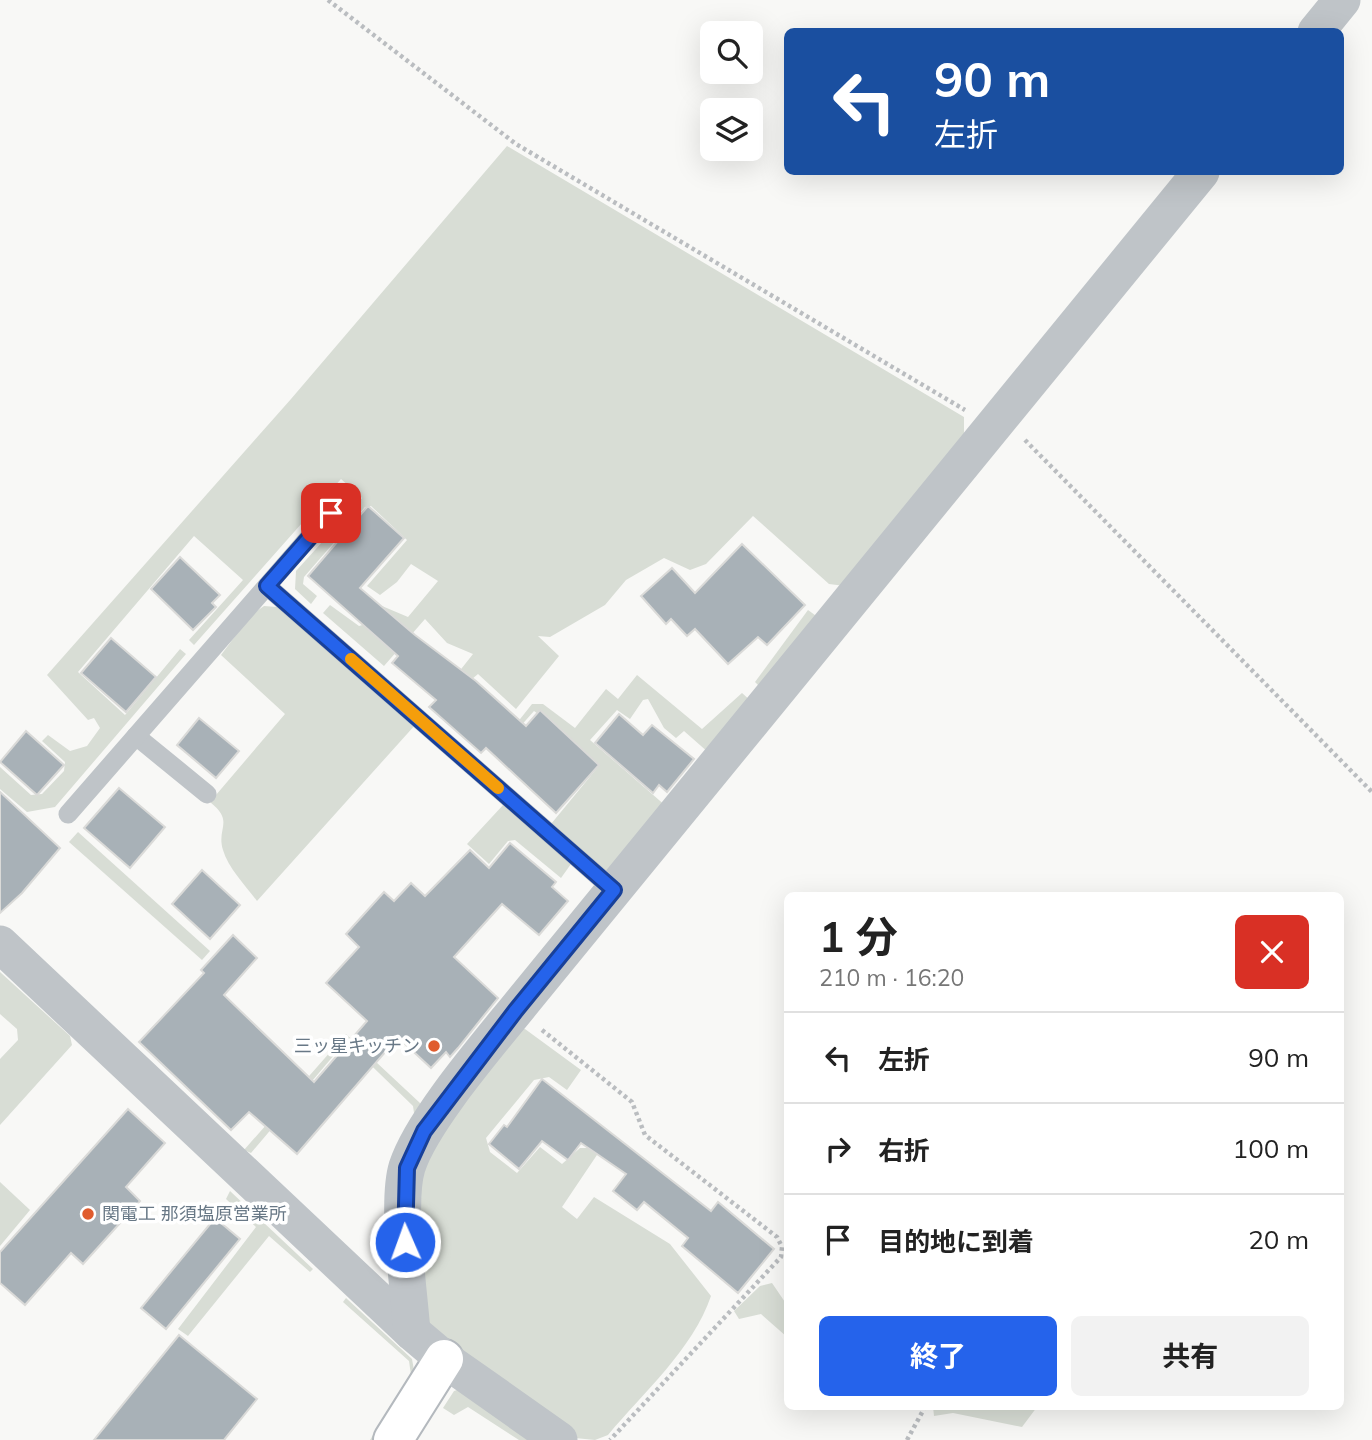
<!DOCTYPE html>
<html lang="ja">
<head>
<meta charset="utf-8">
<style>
	body { margin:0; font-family:Mulish,"Noto Sans JP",sans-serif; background:#f2f2f2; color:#222; height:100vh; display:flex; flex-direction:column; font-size:26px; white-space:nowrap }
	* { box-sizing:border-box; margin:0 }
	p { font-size:23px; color:#767676 }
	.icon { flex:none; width:38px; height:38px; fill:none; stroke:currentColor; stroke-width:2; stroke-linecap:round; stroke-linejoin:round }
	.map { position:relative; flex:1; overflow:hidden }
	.sheet { position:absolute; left:784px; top:892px; width:560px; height:518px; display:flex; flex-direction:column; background:#fff; border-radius:10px; box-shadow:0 7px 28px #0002 }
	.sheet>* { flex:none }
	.hud { position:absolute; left:784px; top:28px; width:560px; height:147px; border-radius:10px; box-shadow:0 7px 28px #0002; background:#1a4fa0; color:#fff; overflow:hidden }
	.fabs { position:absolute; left:700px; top:21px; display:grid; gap:14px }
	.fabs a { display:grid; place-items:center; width:63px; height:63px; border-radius:10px; background:#fff; box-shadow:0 7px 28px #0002; font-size:35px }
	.pin { position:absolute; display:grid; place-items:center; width:60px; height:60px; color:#fff; margin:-30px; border-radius:14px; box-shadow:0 4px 10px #0006 }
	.me { position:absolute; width:77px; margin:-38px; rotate:358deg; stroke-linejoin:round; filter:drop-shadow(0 0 5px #0008) }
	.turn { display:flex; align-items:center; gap:24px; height:147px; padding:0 35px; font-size:32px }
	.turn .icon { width:91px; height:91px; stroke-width:2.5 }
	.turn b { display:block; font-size:49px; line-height:60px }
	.round { display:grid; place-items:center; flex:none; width:74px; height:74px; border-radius:10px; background:#f2f2f2 }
	.headline { display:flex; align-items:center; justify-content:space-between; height:119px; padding:0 35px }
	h1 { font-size:42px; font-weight:700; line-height:52px }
	.cta { display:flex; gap:14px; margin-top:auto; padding:14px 35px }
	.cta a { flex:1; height:80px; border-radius:10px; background:#2563eb; color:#fff; font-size:28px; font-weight:700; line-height:80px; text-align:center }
	.cta a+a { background:#f2f2f2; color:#222 }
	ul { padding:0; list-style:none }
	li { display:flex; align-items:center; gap:21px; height:91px; padding:0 35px; border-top:2px solid #e0e0e0 }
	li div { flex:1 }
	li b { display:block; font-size:26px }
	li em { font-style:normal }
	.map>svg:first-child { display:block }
	.green { fill:#d8ddd5 }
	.building { fill:#a8b1b7; stroke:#dadad8; stroke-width:2 }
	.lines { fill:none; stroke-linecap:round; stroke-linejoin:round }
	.secondary-casing { stroke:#b4b9be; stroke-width:42 }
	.path { stroke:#babdc0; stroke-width:4.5; stroke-dasharray:3.5 3.5; stroke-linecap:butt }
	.lane { stroke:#bfc4c8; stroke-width:19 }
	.street { stroke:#bfc4c8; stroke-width:37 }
	.secondary { stroke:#fff; stroke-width:38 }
	.route-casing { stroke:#184099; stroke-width:18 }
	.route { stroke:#2563eb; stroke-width:12 }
	.slow { stroke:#f59e0b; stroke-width:12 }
	.poi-dot { fill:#e05c2e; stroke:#fff; stroke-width:2.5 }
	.labels { text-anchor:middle; stroke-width:7; stroke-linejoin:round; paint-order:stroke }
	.poi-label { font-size:18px; fill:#687886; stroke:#fff; text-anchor:end }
</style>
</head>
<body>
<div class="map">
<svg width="1372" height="1440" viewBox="0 0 1372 1440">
	<rect width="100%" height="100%" fill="#f8f8f6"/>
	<g class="green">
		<path d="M507,146L964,417V446L845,586L829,584L753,516L706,564L690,570L664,558L626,580L605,605L550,637L538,636L559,656L516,709L478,674L465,685L454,678L473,654L447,643L425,619L384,666L323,613L330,605L359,626L369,623L382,606L408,617L438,581L411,564L397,582L380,595L367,586L407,540L371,506L365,507L304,577L303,584L317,596L311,604L295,589L296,571L362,498L341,479L194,645L189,640L243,580L194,536L78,672L125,715L180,649L186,654L55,807L27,812L0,789V767L31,795L42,794L64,771L65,762L42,741L48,735L70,751L87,746L100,728L94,718L88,720L47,675L291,399Z"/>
		<path d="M264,606L277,607L416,724L257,901C246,886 228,868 223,850C216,828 235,822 210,802L285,714L221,655L251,615Z"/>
		<path d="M808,610L819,618L762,689L755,682Z"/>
		<path d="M637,675L702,729L742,693L752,702L709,753L684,731L676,738L664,728L648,699L643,700L630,719L617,710L590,740L667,807L606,872L551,824L598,767L563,732L534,711L518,729L513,728L532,704H543L575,728L606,689L618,699Z"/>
		<path d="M504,804L571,864L561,878L515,840L508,841L489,864L467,844Z"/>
		<path d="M78,832L210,951L202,960L69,842Z"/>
		<path d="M0,972L70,1036L72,1045L0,1125V1059L18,1040L17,1029L0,1014Z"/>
		<path d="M515,1029H525L581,1070L567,1090L549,1077L534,1080L486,1138L490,1152L517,1173L540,1147L562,1164L580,1148H587L601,1130L603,1146L562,1207L577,1219L594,1197L670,1244L711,1296C693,1349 643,1393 608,1435L595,1440L575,1438L426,1330L410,1225L429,1137Z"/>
		<path d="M346,1034L420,1103L422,1117L415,1120L413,1106L346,1041L251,1153L244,1150Z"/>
		<path d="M0,1182L30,1210L0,1246Z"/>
		<path d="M230,1191L313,1269L310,1272L269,1236L188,1336L178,1329L256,1227L226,1199Z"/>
		<path d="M772,1283L787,1305V1337L761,1314L739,1319L734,1311L760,1286Z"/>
		<path d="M346,1298L412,1359L415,1376L374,1440H370L411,1375L409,1361L343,1302Z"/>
		<path d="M463,1388L544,1440H519L468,1407L454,1415L443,1408L454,1391Z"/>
		<path d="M933,1407H1037L1022,1427L953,1413L934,1416Z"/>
	</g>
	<g class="building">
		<path d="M368,506L404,538L360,588L415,635L476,681L526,726L540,710L599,765L556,813L486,748L481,753L429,707L436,700L392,663L398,656L308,576Z"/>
		<path d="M742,544L805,605L767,645L758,637L728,664L695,629L687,636L671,619L666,624L641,596L672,568L695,593Z"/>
		<path d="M180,557L220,595L212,603L216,607L193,630L151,589Z"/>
		<path d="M111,638L156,677L126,712L81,673Z"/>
		<path d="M619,714L643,735L652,725L694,759L667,792L659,785L653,793L595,743Z"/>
		<path d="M199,718L239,751L216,778L177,745Z"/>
		<path d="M26,731L64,765L37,795L0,762Z"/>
		<path d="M119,788L165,827L130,868L84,828Z"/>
		<path d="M0,792L60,848L22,893L0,913Z"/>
		<path d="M510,843L556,882L552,887L568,901L539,935L502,904L454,957L498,998L458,1048L450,1057L446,1052L431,1068L401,1040L395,1047L392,1044L297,1154L249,1112L231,1130L139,1042L204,973L201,970L233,935L257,958L224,995L314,1082L367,1021L326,983L359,947L346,934L384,892L394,901L411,883L425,896L470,850L489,868Z"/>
		<path d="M202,870L240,905L210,939L172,904Z"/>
		<path d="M542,1079L711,1211L718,1202L774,1249L738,1293L682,1246L688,1238L644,1202L637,1210L613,1191L626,1174L581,1143L568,1160L542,1141L519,1169L489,1144L504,1125L507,1127Z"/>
		<path d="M128,1109L165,1143L126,1187L140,1201L83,1264L71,1253L25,1305L0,1283V1252Z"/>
		<path d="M215,1218L240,1239L166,1329L141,1308Z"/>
		<path d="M179,1335L257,1399L224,1440H94Z"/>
	</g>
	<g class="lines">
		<defs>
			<path id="secondary" d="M393,1440L444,1359"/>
		</defs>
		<use href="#secondary" class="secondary-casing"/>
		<g class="path">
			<path d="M328,0L516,144L965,410"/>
			<path d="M1025,440L1372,792"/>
			<path d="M542,1030L632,1102L645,1135L777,1237L782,1247L781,1257L610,1440"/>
			<path d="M907,1440L925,1407"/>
		</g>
		<g class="lane">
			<path d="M267,586L614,890"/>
			<path d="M136,736L207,794"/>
			<path d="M68,814L347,494"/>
		</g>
		<g class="street">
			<path d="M1316,32L1342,0"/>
			<path d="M0,944L412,1332L444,1359L559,1440"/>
			<path d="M412,1332C409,1291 396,1203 407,1167C422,1120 491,1041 524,1000L1201,172"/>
		</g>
		<use href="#secondary" class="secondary"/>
	</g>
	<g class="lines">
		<defs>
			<path id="route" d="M331,513L267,586L614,890L516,1010L424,1131L407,1168L405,1242"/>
		</defs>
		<use href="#route" class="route-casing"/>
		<use href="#route" class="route"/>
		<path class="slow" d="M351,659L498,788"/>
	</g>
	<g class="poi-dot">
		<circle cx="434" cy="1046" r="7"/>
		<circle cx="88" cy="1214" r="7"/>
	</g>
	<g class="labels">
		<g class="poi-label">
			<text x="420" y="1052">三ッ星キッチン</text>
			<text x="102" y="1220" text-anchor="start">関電工 那須塩原営業所</text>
		</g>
	</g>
</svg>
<div class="fabs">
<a><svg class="icon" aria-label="search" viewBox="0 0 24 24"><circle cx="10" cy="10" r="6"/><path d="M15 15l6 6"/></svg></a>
<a><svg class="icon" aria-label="layers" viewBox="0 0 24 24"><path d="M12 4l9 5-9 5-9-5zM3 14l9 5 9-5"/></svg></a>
</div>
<div class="pin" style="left:331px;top:513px;background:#d93025"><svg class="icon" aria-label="arrive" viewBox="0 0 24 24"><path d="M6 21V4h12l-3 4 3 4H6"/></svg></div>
<svg class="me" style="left:405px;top:1242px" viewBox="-20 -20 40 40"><circle r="17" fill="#2563eb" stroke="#fff" stroke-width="3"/><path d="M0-11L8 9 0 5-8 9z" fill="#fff"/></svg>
<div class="hud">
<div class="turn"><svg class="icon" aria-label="left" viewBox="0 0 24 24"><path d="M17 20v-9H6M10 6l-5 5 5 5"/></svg><div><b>90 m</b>左折</div></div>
</div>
<section class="sheet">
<div class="headline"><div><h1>1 分</h1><p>210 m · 16:20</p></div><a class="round" style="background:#d93025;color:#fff"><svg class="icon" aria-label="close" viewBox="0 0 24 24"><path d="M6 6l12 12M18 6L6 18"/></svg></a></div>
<ul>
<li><svg class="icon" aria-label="left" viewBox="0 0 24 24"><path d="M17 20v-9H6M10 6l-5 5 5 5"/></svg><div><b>左折</b></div><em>90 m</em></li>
<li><svg class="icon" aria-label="right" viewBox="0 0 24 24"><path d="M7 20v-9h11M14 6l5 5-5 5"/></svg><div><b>右折</b></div><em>100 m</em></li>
<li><svg class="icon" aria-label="arrive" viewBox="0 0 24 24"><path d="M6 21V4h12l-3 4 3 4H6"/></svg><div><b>目的地に到着</b></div><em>20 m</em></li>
</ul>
<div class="cta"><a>終了</a><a>共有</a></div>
</section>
</div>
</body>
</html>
